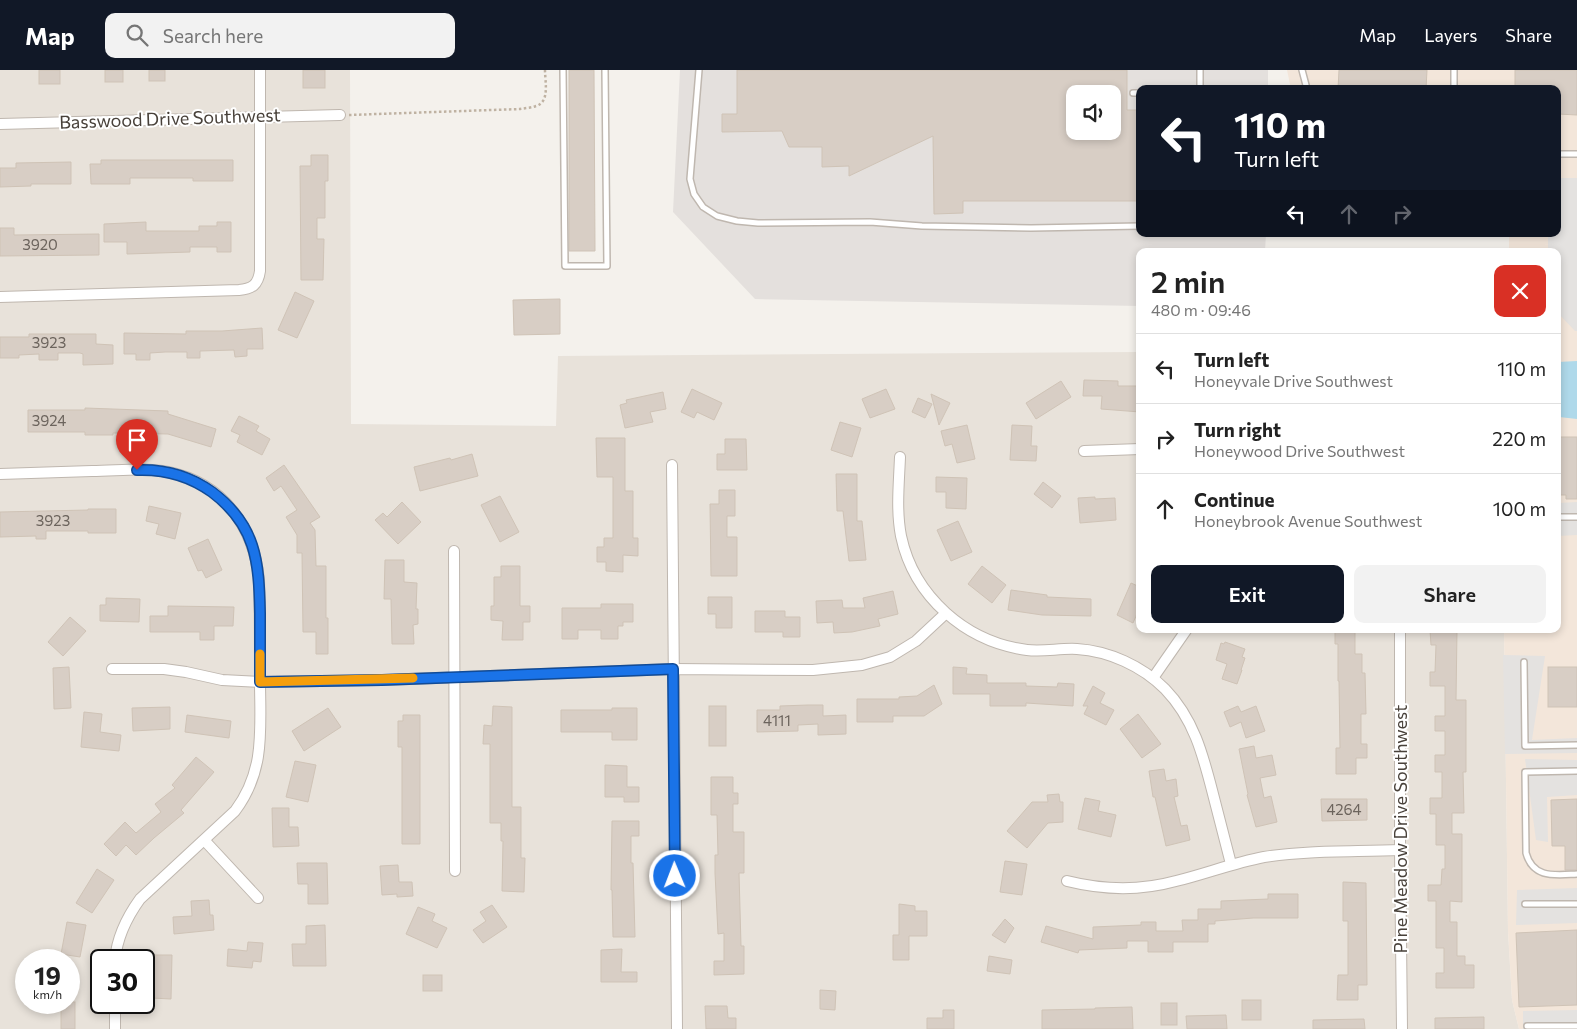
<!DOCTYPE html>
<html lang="en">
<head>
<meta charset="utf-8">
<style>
	body { margin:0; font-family:Commissioner,sans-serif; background:#f2f2f2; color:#222; height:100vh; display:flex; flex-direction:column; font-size:19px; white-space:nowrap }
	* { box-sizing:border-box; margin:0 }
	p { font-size:16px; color:#767676 }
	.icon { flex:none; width:28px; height:28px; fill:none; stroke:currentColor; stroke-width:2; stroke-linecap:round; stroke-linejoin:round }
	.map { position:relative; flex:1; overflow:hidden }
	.details { position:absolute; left:1136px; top:178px; width:425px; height:385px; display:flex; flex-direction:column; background:#fff; border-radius:10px; box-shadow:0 2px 8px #0003 }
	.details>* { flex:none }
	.guide { position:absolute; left:1136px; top:15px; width:425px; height:152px; border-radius:10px; box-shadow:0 2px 8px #0003; background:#111827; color:#fff; overflow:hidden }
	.tools { position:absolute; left:1066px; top:15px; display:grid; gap:10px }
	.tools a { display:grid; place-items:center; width:55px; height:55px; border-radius:10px; background:#fff; box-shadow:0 2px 8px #0003; font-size:25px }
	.speed { position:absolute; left:15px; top:879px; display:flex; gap:10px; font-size:25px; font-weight:700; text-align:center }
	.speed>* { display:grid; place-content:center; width:65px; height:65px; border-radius:50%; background:#fff; box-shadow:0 2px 8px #0003; line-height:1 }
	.speed small { font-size:12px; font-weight:400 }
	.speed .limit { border:2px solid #111; border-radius:8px; background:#fff; color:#111 }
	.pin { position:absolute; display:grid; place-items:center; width:42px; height:42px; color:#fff; margin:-51px -21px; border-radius:50% 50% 50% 0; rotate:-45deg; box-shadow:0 0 5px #0007 }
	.pin .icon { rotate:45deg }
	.me { position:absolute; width:55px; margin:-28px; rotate:359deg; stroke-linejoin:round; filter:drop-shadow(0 0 4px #0008) }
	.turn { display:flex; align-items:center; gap:18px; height:105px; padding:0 15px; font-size:22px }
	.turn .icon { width:65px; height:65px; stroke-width:2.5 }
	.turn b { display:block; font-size:35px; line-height:42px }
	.lanes { display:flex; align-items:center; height:48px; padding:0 15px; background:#0003; justify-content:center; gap:25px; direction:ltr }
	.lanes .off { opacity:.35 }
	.round { display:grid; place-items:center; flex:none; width:52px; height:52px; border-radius:10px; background:#f2f2f2 }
	.head { display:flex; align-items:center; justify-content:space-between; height:85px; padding:0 15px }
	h1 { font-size:30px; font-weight:600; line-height:38px }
	.button { display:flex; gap:10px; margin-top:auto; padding:10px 15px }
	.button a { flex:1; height:58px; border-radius:10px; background:#111827; color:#fff; font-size:20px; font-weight:600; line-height:58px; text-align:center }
	.button a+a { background:#f2f2f2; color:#222 }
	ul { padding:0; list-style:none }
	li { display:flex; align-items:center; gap:15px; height:70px; padding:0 15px; border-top:1px solid #e0e0e0 }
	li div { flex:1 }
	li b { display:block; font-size:19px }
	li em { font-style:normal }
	header { display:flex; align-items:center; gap:30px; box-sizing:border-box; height:70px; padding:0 25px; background:#111827; color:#fff }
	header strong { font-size:24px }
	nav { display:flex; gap:28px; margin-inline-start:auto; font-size:18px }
	.search { width:350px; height:45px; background:#f2f2f2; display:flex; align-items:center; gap:12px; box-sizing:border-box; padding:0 18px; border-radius:10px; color:#767676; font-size:19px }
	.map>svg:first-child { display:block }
	.residential { fill:#e8e2da; fill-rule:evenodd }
	.commercial { fill:#f3e6da }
	.industrial { fill:#e4e0dd; fill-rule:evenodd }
	.parking { fill:#e4e2e0 }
	.water { fill:#afd9ea }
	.building { fill:#d8cec5; stroke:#cfc3b6; fill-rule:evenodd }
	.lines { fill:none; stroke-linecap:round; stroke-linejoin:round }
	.lane-casing { stroke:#bfb7af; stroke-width:8 }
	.street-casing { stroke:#bfb7af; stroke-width:12 }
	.path { stroke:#bfb2a2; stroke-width:2.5; stroke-dasharray:2.5 2.5; stroke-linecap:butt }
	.lane { stroke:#fff; stroke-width:5 }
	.street { stroke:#fff; stroke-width:10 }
	.route-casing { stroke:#114b97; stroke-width:12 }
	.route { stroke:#1a73e8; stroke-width:9 }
	.slow { stroke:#f59e0b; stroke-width:9 }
	.labels { text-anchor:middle; stroke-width:4; stroke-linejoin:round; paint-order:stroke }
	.number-label { font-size:15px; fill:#6c645d }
	.street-label { font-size:18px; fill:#48413a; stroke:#fff }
</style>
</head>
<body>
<header>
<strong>Map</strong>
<div class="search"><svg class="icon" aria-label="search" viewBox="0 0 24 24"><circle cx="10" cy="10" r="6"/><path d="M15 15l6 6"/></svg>Search here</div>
<nav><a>Map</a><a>Layers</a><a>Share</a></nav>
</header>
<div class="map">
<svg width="1577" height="959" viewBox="0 0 1577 959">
	<rect width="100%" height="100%" fill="#f4f1ec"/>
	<path class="residential" d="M0,0H350L351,354L556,356L558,286L1140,282V559H1504L1508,861L1512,930L1519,959H0ZM26,890H69V932H26ZM101,890H144V932H101Z"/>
	<path class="commercial" d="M1287,0H1577V959H1519L1512,930L1508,861L1504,559H1558V181H1509V164H1558V19H1291Z"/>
	<path class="industrial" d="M680,0H1268V19H1140V164H1266L1265,181H1140V236L755,229L673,142ZM1075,24H1112V61H1075Z"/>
	<g class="parking">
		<path d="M1558,108H1577V261H1575L1558,243V181H1548V164H1558Z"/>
		<path d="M1577,432V465L1558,466V433Z"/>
		<path d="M1503,585L1545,586L1532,670L1577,668V683L1505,684Z"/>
		<path d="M1525,689L1577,690V725L1547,727L1548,772L1536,770Z"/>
		<path d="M1577,818V853L1516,855L1517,820Z"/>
		<path d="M1577,940V959H1523V941Z"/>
	</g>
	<path class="water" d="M1577,291V349L1559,347L1558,346V292Z"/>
	<g class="building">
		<rect x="39" y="0" width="21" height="14"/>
		<rect x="105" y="0" width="18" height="12"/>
		<rect x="149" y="0" width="16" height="11"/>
		<rect x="303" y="0" width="22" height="18"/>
		<path d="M569,0H594L595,181H569Z"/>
		<path d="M737,0H1127V40H1140V131H963V143L934,144L933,66L849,106V96L822,97V77H789L782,61L722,62V44H737ZM1075,24H1112V61H1075Z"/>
		<path d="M1339,0H1427L1426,19H1338Z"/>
		<path d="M1515,0H1577V45L1558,44V19H1515Z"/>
		<path d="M311,85H328V111H325V148H317V169H324L323,210H301L300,96H311Z"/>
		<path d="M101,90H233V111H193V108H130V114H91L90,94H101Z"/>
		<path d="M71,92V114H31V116L0,117V98H16V93Z"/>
		<path d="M146,152V161H199V156H217V152H231V182H217V177H190V182L127,184V172H104V154Z"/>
		<path d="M0,158H14V165L99,164V185L0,186Z"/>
		<path d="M295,222L314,231L297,268L278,260Z"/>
		<path d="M560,229V264L514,265L513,230Z"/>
		<path d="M262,258L263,279H247V286L235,287L234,280L200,281V288H187V282H165L150,283V290H136V284H124V263L186,264V261H222Z"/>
		<path d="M29,264H96V274L113,275V294L83,295V284L80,283H58V290H39V284L19,285V288H0V267H29Z"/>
		<path d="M1084,310L1118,311V316H1140V342L1101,339L1102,326H1083Z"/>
		<path d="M1061,311L1071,327L1036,349L1026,333Z"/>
		<path d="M692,319L722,333L714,350L697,342L694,348L681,342Z"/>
		<path d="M886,319L895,339L870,348L862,329Z"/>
		<path d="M663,322L666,339L650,342L653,352L625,358L620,335L627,333L626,330Z"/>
		<path d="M931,324L950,333L939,355Z"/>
		<path d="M918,328L932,334L925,348L912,342Z"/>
		<path d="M85,338L168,341V344L216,359L211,377L168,364L113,363V365H85V362H28V340H85Z"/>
		<path d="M239,346L259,356L256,361L270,369L262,385L237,372L240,365L231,361Z"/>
		<path d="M840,352L861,358L852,387L831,380Z"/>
		<path d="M967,355L975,389L957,393L952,374L945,376L941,361Z"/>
		<path d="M1012,355L1032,356L1031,376H1037L1036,391L1010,390Z"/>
		<path d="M1558,367H1577V429H1566V425H1558Z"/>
		<path d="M596,368H625V421H633V468H638V486L623,485V502L606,501V492H597V477H604V468H613V407H597Z"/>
		<path d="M725,369H746L747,400H717V384H725Z"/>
		<path d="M472,384L478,406L420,421L414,397L450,388L451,390Z"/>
		<path d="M284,395L320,447L310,453L315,460L316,496H326V548H328V584H316V562H303L302,483H297V465L286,447L297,440L281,416L274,421L266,408Z"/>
		<path d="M836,404H857V451H862L866,490L849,491L843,441H837Z"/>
		<path d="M936,407L967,408L966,439L946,438V422H936Z"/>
		<path d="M1043,412L1061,426L1052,438L1034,424Z"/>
		<path d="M719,420H735V446H727V467H737V506H711L710,434H719Z"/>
		<path d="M500,426L519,462L500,472L481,435Z"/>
		<path d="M1095,427V429L1115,428L1116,450L1080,453L1078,428Z"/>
		<path d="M402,432L421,452L398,474L375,450L383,443L387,447Z"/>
		<path d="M149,436L181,443L175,469L156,464L159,454L146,451Z"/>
		<path d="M88,439H116V463H88V461H46V469H36V466L0,467V442L88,440Z"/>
		<path d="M958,451L972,482L951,491L937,460Z"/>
		<path d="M208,469L222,500L206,508L202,500L198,501L188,478Z"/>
		<path d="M385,490H404V512L417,513L416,539H418V554L413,555L414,574H392L391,529H384Z"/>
		<path d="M501,496H520V536H530V552H523V570H502L503,551L491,550V536H494V507H501Z"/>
		<path d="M982,496L1006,515L992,533L968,514Z"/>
		<path d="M1131,513L1140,517V537L1133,553L1117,545Z"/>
		<path d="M1011,520L1047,525V527L1091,529V546L1042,545L1008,540Z"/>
		<path d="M893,521L898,544L878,549L880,556L852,562L834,563L833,552L817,553L816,531L842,530L843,538H865L863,528Z"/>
		<path d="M708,527H732V558H716V544H708Z"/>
		<path d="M106,528L140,529L139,552L100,551V535H106Z"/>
		<path d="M601,534H633V552H623V556H618V569H601V560H578V569H562V538H601Z"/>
		<path d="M168,536L234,537L233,556H214V570H200V562H150V546H168Z"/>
		<path d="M755,541H785V547H800V567H783V562H755Z"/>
		<path d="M70,547L86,561L63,586L48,572Z"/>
		<path d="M1335,559H1355V584H1362V603H1365L1366,644H1361V674H1367V688H1356V704H1336V678H1340L1339,611H1338V574H1335Z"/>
		<path d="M1436,559H1457L1456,630H1466V702H1463L1464,743H1452V764H1462V832L1450,831V852H1457V886H1465V895H1474V918H1436V903H1444V878H1436V831H1428V815H1441L1442,799H1445V775H1436V744H1430V728H1442V702H1435V685H1445V661H1435V646H1445V616H1430V602H1435L1436,575H1431L1430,560Z"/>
		<path d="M1225,572L1245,579L1242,587L1245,588L1241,600H1242L1237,614L1222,609L1227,594L1216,590L1221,573L1224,574Z"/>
		<path d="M69,597L71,638L54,639L53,598Z"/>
		<path d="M953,597L967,598L966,604L987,605V613H1026V616L1057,617L1058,613L1074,614L1073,636L1026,633V636H990V624H953Z"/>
		<rect x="1548" y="597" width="29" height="40"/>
		<path d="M934,615L942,634L924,646H893V652H857V629H899V627L917,626Z"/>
		<path d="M1093,616L1105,623L1100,633L1114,640L1106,655L1084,644L1088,636H1083Z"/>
		<path d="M808,635H823V646L846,645V664L818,665V654L798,655V661L757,662V640H780V636Z"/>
		<path d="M493,636L512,637V737H521V788H525L524,822L502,821L503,771H501V753H490V674H483L484,655L492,656Z"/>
		<rect x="709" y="636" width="17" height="40"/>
		<path d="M1238,636L1241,642L1256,636L1265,661L1246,668L1241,652L1230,657L1224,642Z"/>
		<path d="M170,637V659L133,661L132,638Z"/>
		<path d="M328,638L341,657L304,681L292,661Z"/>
		<path d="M612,638H637V670H612V662H561V640H612Z"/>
		<path d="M84,642L102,644L100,662L121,665L119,681L81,677Z"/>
		<path d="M1138,644L1161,674L1142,688L1120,659Z"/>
		<path d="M187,645L231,651L229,668L185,662Z"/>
		<path d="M403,645H420V774H402V677H398V651H403Z"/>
		<path d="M1254,676L1256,688L1272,685L1276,705L1260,708L1264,728L1271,726L1277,752L1256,757L1247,725L1248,724L1239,679Z"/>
		<path d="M196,687L214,702L181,740L184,743L154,768L136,785L126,775L116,786L104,774L125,752L136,763L161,742L155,734L175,718L172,715Z"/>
		<path d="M295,691L316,695L308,732L286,727Z"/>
		<path d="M605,695L627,696V717H639V732H624V727H605Z"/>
		<path d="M1164,699L1166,711L1176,709L1178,726L1174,727L1181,756L1187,755L1190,770L1166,776L1155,727H1153L1149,701Z"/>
		<path d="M711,707H733V723H738V734H733V762H744V803H739L741,876H744V904L714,905V891H724V863L718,864L715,803V785H718L717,745H711Z"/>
		<path d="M1059,724L1060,732H1063V752L1048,753L1027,778L1007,761L1032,732H1048L1047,725Z"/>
		<path d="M1085,728L1100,731L1098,741L1116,745L1111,767L1078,759Z"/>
		<path d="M1321,729H1367V750L1322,751Z"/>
		<path d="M1577,729V800H1565V776H1552L1551,730Z"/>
		<path d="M272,738H289V757H298L299,776L273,777Z"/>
		<path d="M612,751H639V766H631V793H633L635,867H613L612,820H611Z"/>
		<path d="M1005,791L1027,794L1022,825L1000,822Z"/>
		<path d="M297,793H327L328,834H308V814H298Z"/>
		<path d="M398,795L399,812H412L413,826L397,827V824L382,825L380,796Z"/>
		<path d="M97,799L114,810L92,843L76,833Z"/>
		<path d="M1343,812L1366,813L1367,915H1358V930H1337L1338,905H1348V851H1343Z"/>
		<path d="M1268,824H1298V848H1253L1215,851V854H1208V872H1173V882H1148V871H1127V878L1079,880L1078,883L1041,872L1046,856L1093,869V857L1141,855V852H1156V861H1183L1182,850H1198V839H1221V831L1268,829Z"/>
		<path d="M209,830L210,845H213L214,860L174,864L173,847L192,846L191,831Z"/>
		<path d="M899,834L915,836V841H927V866H909V890H893V865H899Z"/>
		<path d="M492,835L507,857L483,873L473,860L486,851L480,842Z"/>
		<path d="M418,837L435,844L432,851L447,858L437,878L406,864Z"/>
		<path d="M1005,849L1014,858L1005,873L992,865Z"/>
		<path d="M67,852L86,855L80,887L61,884Z"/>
		<path d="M325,855L326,896H293L292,874H306V856Z"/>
		<path d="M1577,860V935L1519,937L1516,863Z"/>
		<path d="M248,872L263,873L261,892L253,891L252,898L227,896L228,879L247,881Z"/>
		<path d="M622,879L621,902H637V912H601V880Z"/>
		<path d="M153,885H172L171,929L152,928Z"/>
		<path d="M989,886L1012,890L1010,904L987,901Z"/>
		<rect x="423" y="905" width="19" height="16"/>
		<path d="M820,920L836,921L835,940L820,939Z"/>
		<rect x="1242" y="930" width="19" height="20"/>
		<rect x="61" y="932" width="14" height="27"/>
		<rect x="1161" y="933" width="16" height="22"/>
		<path d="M705,936H727L728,948H736V959H706Z"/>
		<path d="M1132,937L1133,959H1042V940L1095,939V938Z"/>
		<path d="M943,940H954V959H927V948H943Z"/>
		<path d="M1226,945L1227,959H1187L1186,946Z"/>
		<path d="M1484,947V959H1435V948Z"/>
		<path d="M1364,949L1365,959H1313V950Z"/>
	</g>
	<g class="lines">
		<defs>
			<g id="lane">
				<path d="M563,0L565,196H607L605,0"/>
				<path d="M699,0L690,109L694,124L703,137L717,146L737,151L758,153L870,152L922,156L1031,158L1140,156"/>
				<path d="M1302,0L1307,19"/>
				<path d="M1200,19V0"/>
				<path d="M1454,19V0"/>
				<path d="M1133,23H1140"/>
				<path d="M1558,84H1577"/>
				<path d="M1558,447H1577"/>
				<path d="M1524,592L1525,676L1577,675"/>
				<path d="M1577,701L1525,702L1526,783C1533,809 1555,805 1577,804"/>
				<path d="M1525,834H1577"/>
				<path d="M1527,956H1577"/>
			</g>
			<g id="street">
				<path d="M0,54L340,45"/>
				<path d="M0,227L239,220C252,219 258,215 260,201V0"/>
				<path d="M1084,381L1140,379"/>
				<path d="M900,387C899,413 896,440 901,466C914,527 966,572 1027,580C1044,582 1060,578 1077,579C1109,581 1142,596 1165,619C1194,649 1203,685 1213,724C1219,747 1225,770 1231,794"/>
				<path d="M672,395L677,959"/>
				<path d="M0,404C31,403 61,402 92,401C117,401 143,397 168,402C223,413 254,457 259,510C260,543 260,576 260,609C260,658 266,700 235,741L140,829C127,847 117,867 115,890"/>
				<path d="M454,481L455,801"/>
				<path d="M1400,559V780L1402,959"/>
				<path d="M112,599H164L186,602L222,610L260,612L382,610L673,599L813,600L862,595L890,587L916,571L945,544"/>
				<path d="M1153,608L1187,559"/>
				<path d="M205,771L258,828"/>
				<path d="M1067,811C1103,820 1140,821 1176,811C1205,804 1233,793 1264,787C1308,780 1355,782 1400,780"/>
				<path d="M115,932V959"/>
			</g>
		</defs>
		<use href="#lane" class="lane-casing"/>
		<use href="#street" class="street-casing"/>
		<path class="path" d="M349,45L520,39C525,38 531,38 536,36C550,32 545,12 545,0"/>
		<use href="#lane" class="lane"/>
		<use href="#street" class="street"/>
	</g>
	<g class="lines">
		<defs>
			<path id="route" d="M137,400C164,399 190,406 212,422C256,455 259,491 260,543C260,566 260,589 260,612L382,610L673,599L675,806"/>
		</defs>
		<use href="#route" class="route-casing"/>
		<use href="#route" class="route"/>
		<path class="slow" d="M260,584V612L413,608"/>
	</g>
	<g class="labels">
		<g class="number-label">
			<text x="40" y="180">3920</text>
			<text x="49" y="278">3923</text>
			<text x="49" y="356">3924</text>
			<text x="53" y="456">3923</text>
			<text x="777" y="656">4111</text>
			<text x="1344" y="745">4264</text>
		</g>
		<g class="street-label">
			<text transform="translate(170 49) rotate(-2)" y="6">Basswood Drive Southwest</text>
			<text transform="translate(1401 759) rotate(-90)" y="6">Pine Meadow Drive Southwest</text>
		</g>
	</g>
</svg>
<div class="tools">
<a><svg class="icon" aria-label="sound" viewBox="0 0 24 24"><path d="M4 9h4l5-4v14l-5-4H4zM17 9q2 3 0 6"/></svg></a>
</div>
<div class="speed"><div>19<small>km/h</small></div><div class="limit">30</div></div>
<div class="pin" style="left:137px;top:400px;background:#d93025"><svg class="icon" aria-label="arrive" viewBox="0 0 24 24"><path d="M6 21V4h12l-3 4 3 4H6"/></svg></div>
<svg class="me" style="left:675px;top:806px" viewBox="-20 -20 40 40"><circle r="17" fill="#1a73e8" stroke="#fff" stroke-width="3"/><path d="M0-11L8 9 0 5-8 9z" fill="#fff"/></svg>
<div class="guide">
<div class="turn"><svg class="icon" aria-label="left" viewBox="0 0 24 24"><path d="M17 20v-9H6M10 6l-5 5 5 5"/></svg><div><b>110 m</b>Turn left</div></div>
<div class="lanes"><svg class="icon" aria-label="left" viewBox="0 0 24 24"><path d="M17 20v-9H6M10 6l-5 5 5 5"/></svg><svg class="icon off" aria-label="ahead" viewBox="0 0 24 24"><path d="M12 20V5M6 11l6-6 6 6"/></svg><svg class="icon off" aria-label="right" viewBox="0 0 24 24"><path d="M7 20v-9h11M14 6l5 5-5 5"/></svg></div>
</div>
<section class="details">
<div class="head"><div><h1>2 min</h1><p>480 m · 09:46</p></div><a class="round" style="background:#d93025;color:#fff"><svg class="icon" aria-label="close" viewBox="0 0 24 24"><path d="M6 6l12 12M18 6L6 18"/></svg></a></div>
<ul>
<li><svg class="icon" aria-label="left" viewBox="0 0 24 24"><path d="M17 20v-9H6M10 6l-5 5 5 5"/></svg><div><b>Turn left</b><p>Honeyvale Drive Southwest</p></div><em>110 m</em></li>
<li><svg class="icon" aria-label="right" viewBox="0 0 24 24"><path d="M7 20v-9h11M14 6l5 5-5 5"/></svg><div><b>Turn right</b><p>Honeywood Drive Southwest</p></div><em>220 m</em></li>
<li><svg class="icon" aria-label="ahead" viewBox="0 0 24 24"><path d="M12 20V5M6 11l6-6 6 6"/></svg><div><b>Continue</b><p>Honeybrook Avenue Southwest</p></div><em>100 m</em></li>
</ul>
<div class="button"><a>Exit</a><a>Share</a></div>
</section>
</div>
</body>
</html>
